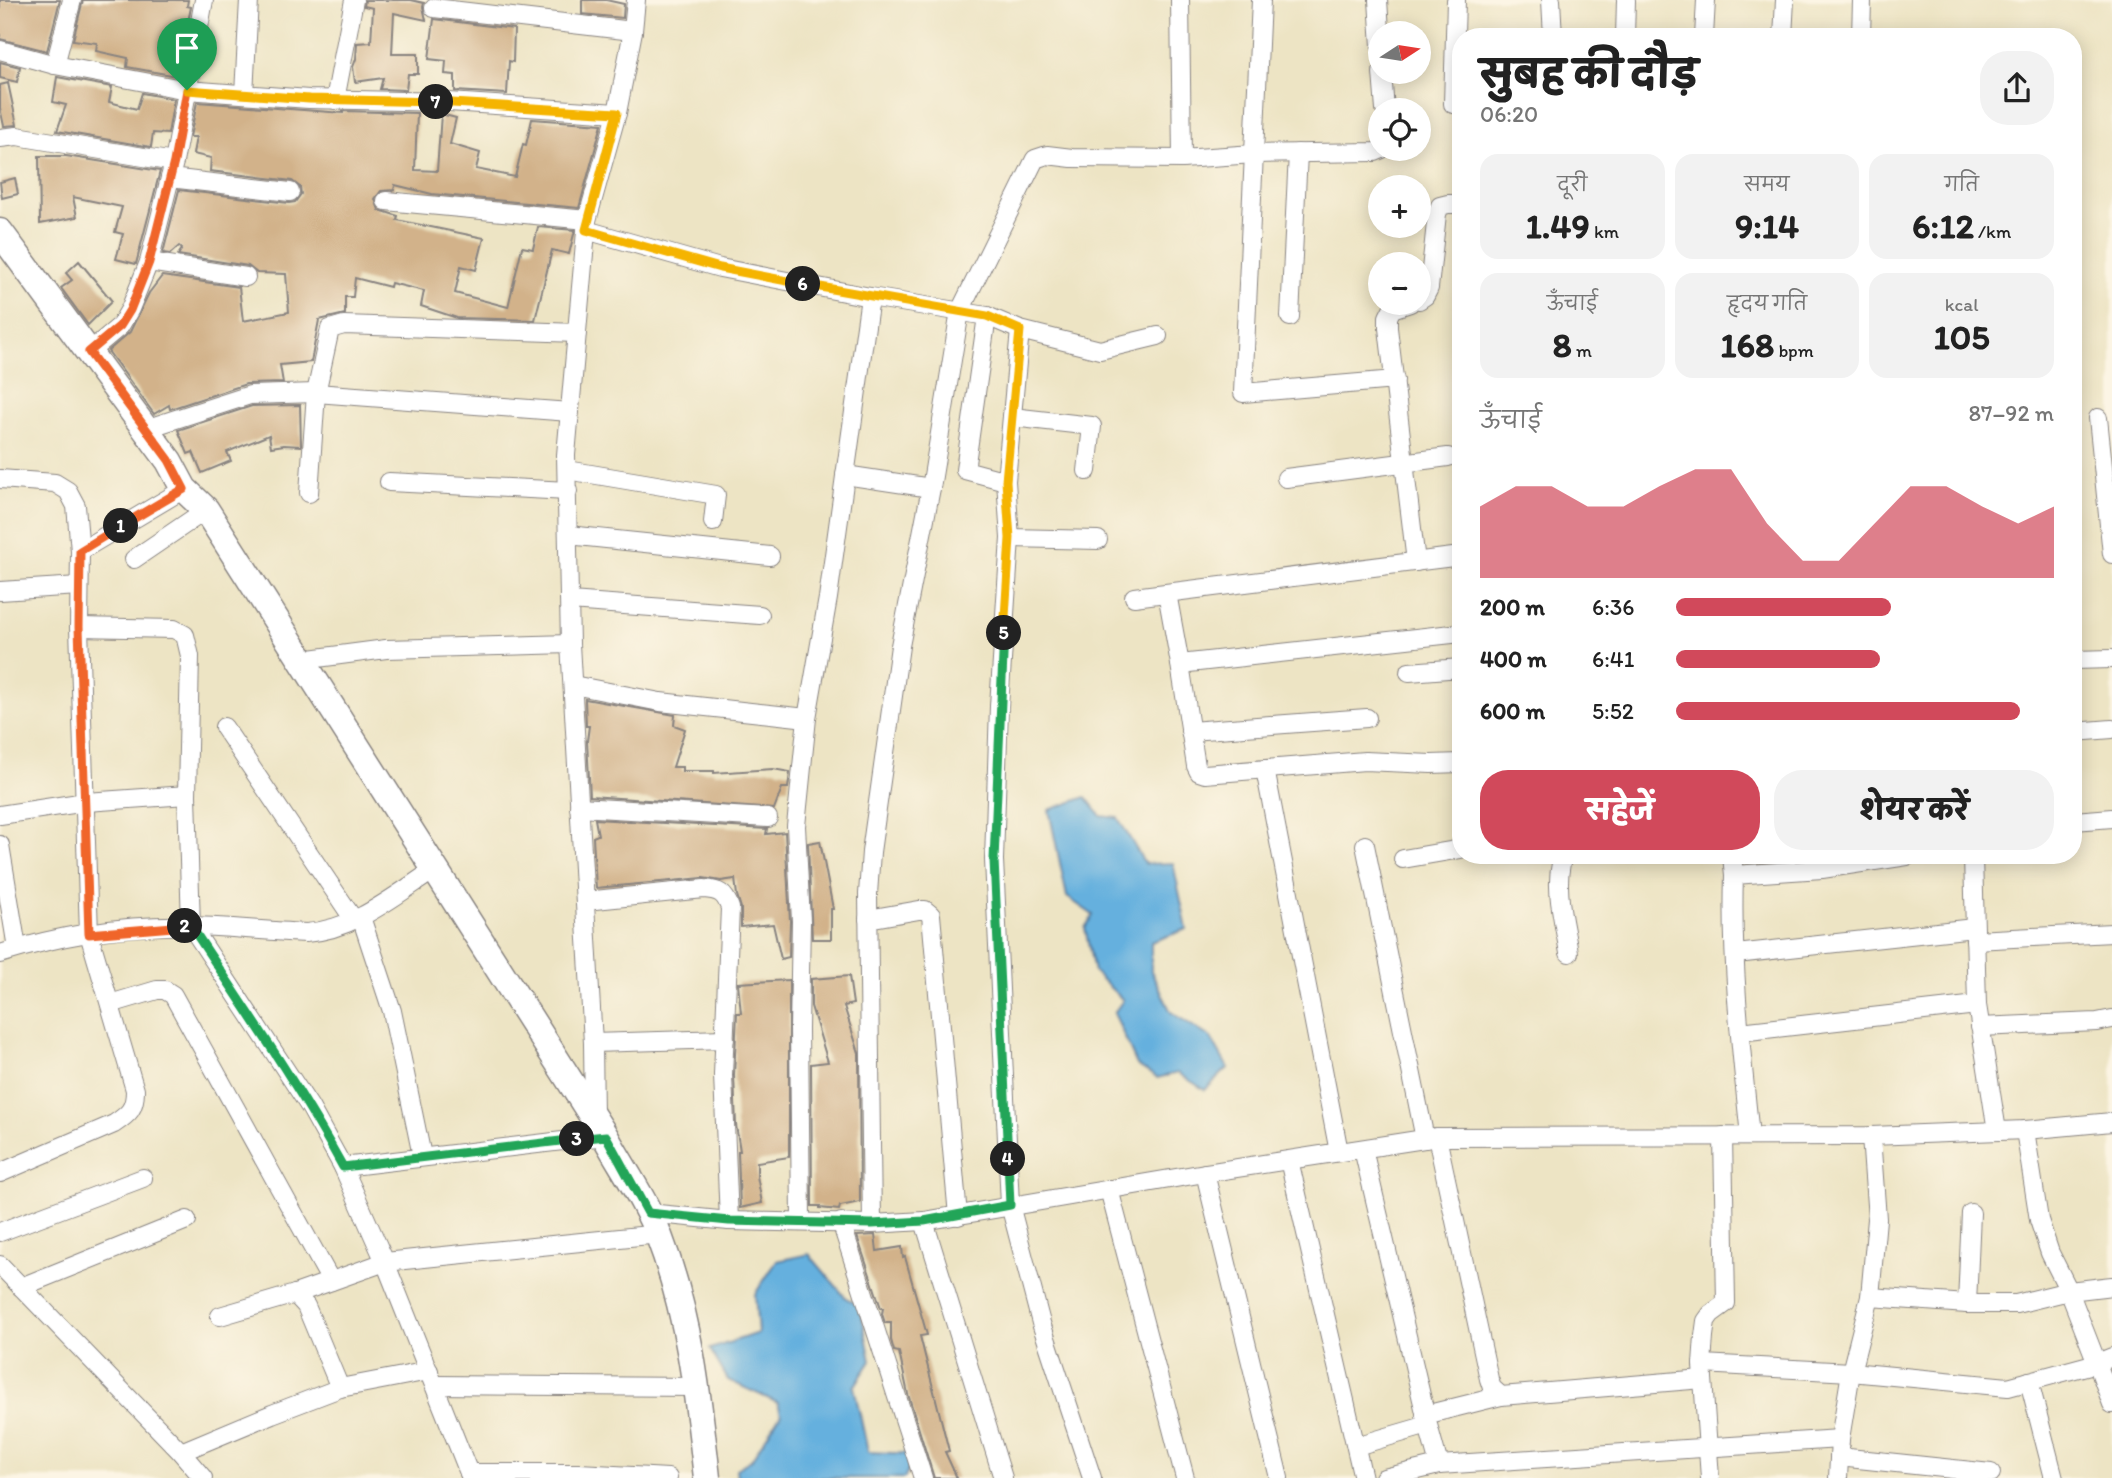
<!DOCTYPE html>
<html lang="hi">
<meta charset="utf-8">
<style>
:root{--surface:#fff;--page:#f2f2f2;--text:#222;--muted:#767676;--accent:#d1495b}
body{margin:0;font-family:Itim,"Playpen Sans Deva",sans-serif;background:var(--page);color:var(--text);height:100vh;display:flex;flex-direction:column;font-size:26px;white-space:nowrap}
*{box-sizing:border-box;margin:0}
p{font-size:23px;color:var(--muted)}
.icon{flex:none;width:38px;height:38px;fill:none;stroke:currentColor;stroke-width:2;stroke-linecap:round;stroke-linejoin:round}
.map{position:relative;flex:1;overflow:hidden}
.sheet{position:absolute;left:1452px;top:28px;width:630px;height:836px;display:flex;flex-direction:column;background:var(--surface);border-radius:28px;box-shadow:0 4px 18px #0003}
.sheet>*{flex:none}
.needle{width:46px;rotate:78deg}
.fabs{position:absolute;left:1368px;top:21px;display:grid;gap:14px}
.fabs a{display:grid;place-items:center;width:63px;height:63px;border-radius:50%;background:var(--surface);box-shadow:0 4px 18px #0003;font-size:35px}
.pin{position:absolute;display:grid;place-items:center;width:60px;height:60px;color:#fff;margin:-72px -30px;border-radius:50% 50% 50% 0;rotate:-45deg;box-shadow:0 0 7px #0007}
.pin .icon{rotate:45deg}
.km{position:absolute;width:35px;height:35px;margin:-18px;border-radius:50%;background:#222;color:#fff;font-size:19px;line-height:35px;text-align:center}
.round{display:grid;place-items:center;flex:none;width:74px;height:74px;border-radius:28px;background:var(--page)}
.summary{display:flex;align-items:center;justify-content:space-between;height:119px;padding:0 28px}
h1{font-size:38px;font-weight:800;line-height:52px}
.stats{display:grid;grid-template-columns:repeat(3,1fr);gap:10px;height:119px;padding:7px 28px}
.stats div{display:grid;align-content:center;border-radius:18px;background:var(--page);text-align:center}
.stats b{font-size:35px;font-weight:800}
.stats small{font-size:19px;font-weight:400}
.stats p{font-size:19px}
.chart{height:196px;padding:14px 28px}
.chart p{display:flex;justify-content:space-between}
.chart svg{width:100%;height:126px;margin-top:7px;fill:var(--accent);opacity:.7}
.action{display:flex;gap:14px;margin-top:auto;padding:14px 28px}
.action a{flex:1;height:80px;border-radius:28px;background:var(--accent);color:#fff;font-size:28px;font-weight:800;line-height:80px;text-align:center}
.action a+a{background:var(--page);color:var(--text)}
ul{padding:0 28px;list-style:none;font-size:23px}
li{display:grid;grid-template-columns:112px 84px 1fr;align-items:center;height:52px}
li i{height:18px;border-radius:9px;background:var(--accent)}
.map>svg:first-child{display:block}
</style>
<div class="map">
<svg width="2112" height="1478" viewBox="0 0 2112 1478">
<rect width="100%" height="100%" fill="#fcf5e5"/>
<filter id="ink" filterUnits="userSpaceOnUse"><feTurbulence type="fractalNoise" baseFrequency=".0143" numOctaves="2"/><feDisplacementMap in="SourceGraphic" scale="14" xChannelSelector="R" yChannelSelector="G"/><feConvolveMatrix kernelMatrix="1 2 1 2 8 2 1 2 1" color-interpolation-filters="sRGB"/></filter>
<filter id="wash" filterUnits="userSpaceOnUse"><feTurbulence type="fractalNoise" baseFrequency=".00686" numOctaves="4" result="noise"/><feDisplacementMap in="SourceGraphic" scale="28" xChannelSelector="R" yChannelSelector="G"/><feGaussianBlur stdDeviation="1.57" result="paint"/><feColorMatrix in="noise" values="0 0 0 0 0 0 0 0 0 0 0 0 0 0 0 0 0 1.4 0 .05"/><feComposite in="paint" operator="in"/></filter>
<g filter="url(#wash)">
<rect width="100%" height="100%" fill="#ede4c4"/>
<g fill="#65b0de" stroke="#44698c" stroke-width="2">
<path d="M1086,797l15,19 17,2 27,46 28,-1 14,66 -36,13v29l20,41 40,26 17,30 -23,22 -27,-17 -21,5 -20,-13 -23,-52 9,-13 -29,-28 -9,-44 8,-13 -26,-18 -18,-87z"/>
<path d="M809,1254l37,44 14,8 11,55 -17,26 14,65 46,2 -9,24h-168l-1,-9 15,-9 30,-46 -3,-11 -50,-23 -18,-31 48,-16 -3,-39 22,-33z"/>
</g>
<g id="blocks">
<g fill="#d2b28a">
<path d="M0,0h60l-13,51 -47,-12z"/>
<path d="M83,0h105l-1,6 4,1 -14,69 -50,-9 1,-9 -32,-7 1,-8 -24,-3z"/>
<path d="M365,0h46l13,3 -1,4 3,13 -32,-7 -2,41h26v20h-10l-2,16 -26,-1 3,-11 -28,4 -2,-15 3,-8 1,-16 14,-1 2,-34 -9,-2z"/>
<path d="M582,0h24l18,4 -1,14 -41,-4z"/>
<path d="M434,19l80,10 -1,33 -4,-1 -2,33 -52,-3v-16l-10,-1 1,-13 -17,-2z"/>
<path d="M0,62l20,5 -3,15 -17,-4z"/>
<path d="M57,77l55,10 -3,15 28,7 5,-16 32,6 -6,35 -15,-1 -2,14 -94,-16 9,-26 -13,-3z"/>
<path d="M8,83l9,42 -13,1 -4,-18v-23z"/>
<path d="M197,102l146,11v-2l74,2 -2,57 22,1 4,-57 15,4 -6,26 30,9 -4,16 39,8 8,-33 3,1 6,-26 70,5 -23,84 -147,-14 -37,-9 -1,5 -13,1 -6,8 4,11 19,6 -1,4 87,18 -8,32 -15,-4 -6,27 53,14 14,-60 11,2 5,-22 37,3 -6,24 -17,-4 -17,70 -78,-2 -36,-12 3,-15 -33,-8 -1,4 -35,-9 -2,19h-8v17l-26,6 -8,42 -31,3 3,18 -37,1 -76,25 -1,-4 -15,9 -46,-63 22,-19 19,-39 13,-17 77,11 4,34 46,-9 -3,-38 -29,-1 -9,-7 -70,-11 4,-6 -3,-3 -9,8 -7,-1 16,-63 110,13 6,-1 6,-8 -1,-7 -8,-6 -82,-10 1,-13 -18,-4 3,-17h-6z"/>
<path d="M39,156h27l94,15 -24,93 -20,-5 7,-25 -8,-2 7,-25 -49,-10 4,20 -37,7z"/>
<path d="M15,178l3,16 -16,4 -2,-16z"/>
<path d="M79,261l33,40 -24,24 -27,-37 11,-8 -6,-7z"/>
<path d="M300,405l1,41 -17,-1 -13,2 -2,-12 -42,17 4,9 -29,12 -9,-21 -5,2 -10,-24 74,-24z"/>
<path d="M585,699l90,16 -1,10 11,4 -12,38h9v4h32v2l59,-4 17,3 -2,16h-6l-8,21 -184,-13 -3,-55 2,-15h-3z"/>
<path d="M595,819l172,10 -1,5 19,-2 5,89 -1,36 -8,2 -8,-35 -32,3v-19l-4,-13 -2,-16 -14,2 -18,-3 -107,10 -3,-51 5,-2z"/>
<path d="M820,841l13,68h-2v30h-19l-4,-96z"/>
<path d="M849,976l4,28 -9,2 15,47 1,149 -20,4 -1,4 -19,-2v-2h-8l-1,-142 17,-2 -17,-56v-27z"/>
<path d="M789,980v177l-32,5v14l5,27 -22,5 -2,-57h2l-4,-26 -2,-50 3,-62h4l-3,-30z"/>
<path d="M875,1235l2,16 25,-4 1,11 2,-1 22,78 -7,1 29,115 -4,1 12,26h-23l-26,-84 -9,-42 -5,-1 -3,-11v-17h-6l-3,-9 1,-6h-2l-24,-72z"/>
</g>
</g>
</g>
<g filter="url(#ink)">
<use href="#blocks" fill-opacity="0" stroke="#888380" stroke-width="2"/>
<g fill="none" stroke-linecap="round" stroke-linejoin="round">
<defs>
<g id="street">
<path d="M1180,0l2,159"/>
<path d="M1261,0l-18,393 152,-13"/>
<path d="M1378,0l3,46"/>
<path d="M1551,0l2,37"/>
<path d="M434,8l199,23"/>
<path d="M1625,37l1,-37"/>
<path d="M1704,37l2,-37"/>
<path d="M1783,37l2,-37"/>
<path d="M1861,37l1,-37"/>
<path d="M0,50l55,15 132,25 122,9 140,3 168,11"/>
<path d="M55,65l17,-65"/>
<path d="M1382,72l3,38"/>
<path d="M244,94l5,-94"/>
<path d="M335,100l19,-100"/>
<path d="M1453,104l3,-104"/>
<path d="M0,138l17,-2 157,26"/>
<path d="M170,178l120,14"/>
<path d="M386,201l201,19"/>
<path d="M586,230l134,38 150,29 117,19 33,14 80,20 58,-14"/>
<path d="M149,262l97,15"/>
<path d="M1419,300l6,-4 4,-8 8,-74 3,-8 8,-2h13"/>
<path d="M1410,303l-18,6 -4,8v11l28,234"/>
<path d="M987,316l-22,154 41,11"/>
<path d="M1290,317l8,-164"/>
<path d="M1020,330l-14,151 4,57 -11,168 -5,154 16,345 31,118 51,155"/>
<path d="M89,352l31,-26 10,-17 19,-47 25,-100 30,-162"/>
<path d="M1012,417l80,9 -5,45"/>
<path d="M2098,418l14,136"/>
<path d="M145,429l105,-34 66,-2 254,19"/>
<path d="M567,470l149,25 -3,27"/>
<path d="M845,475l86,13"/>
<path d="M1286,478l162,-21"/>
<path d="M0,479l55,4 13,8 8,15 4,45 -1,76 10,307 46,156c0,19 -6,24 -21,34l-114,49"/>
<path d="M389,482l179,9"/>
<path d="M309,493l7,-100 14,-64 14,-4 233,8"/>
<path d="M568,535l202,21"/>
<path d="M1010,538l88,2"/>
<path d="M80,551l104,-62"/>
<path d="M134,559l72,-49"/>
<path d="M0,591l79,-5"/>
<path d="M1167,593l13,71"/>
<path d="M1134,597l327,-41"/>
<path d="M570,601l190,14"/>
<path d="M79,627l95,2 11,6 5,21 -3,139 4,131 119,181 33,60 42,95 86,216"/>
<path d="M1461,633l-281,31 16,102 3,6 6,2 160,-13 66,3 30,-1"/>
<path d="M302,660l84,-11 184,-5"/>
<path d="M2074,660l38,-1"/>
<path d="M1409,672l52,-4"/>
<path d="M573,685l87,17 147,16"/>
<path d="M224,727l130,193"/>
<path d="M1190,731l177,-13"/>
<path d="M2074,732l38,-3"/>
<path d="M1265,769l74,383"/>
<path d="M579,807l189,11"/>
<path d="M0,815l86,-13 101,-7"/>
<path d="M2074,821l38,-3"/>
<path d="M0,845l17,103"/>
<path d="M1365,845l60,294"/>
<path d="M1563,856c-10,31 1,66 6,97"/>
<path d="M1732,856l2,19"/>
<path d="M1973,856l4,149 20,126"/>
<path d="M1403,859l58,-10"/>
<path d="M585,901l119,-12c15,1 21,4 26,19l-7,167 6,146"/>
<path d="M361,917l31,94 30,145"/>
<path d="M868,919l51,-9h6l6,5 27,301"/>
<path d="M1975,940l137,-7"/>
<path d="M0,954c61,-19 128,-30 192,-28 38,1 76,5 114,7 48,-3 88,-37 128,-63"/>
<path d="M1736,954l238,-26"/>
<path d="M110,1004l47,-14h8l8,5 158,286"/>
<path d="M1980,1027l117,-5 15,-3"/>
<path d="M1740,1032l237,-27"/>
<path d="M593,1043l132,-4"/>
<path d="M594,1116l-1,-73 -23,-399 -4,-189 21,-235 30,-107 16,-82 3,-31"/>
<path d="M1750,1136c-9,-86 -19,-174 -16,-261l88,-6 85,-13"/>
<path d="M1437,1137l52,242 3,9 9,8 202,-17"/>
<path d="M1363,1149l65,276 11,40 401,-26"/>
<path d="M1289,1160l74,318"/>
<path d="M343,1167l262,-31"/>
<path d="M1205,1173l74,305"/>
<path d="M1109,1189l76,289"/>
<path d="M648,1213l81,8 143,3 52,-3 281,-48 232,-36 434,-1 154,-6 87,-8"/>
<path d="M801,1221l-2,-192 2,-108 -5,-95 11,-108 21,-120 42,-301"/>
<path d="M924,1221l79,257"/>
<path d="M841,1222l82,256"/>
<path d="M872,1224l-4,-330 3,-42 29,-206 31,-158 29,-177 75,-152 12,-4 25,3 110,1 72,-5 121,-2 7,-3"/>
<path d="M0,1232l143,-54"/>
<path d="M0,1265l179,185 24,28"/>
<path d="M2112,1286l-43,5 28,72 15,-6"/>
<path d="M21,1287l166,-67"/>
<path d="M295,1294l11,12 34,82"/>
<path d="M1870,1297l97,7h49l53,-13 -19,-38 -11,-33 -14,-90"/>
<path d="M1967,1304l4,-91"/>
<path d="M220,1316l75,-22 90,-32 274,-28"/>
<path d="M1702,1364l149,8 157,15 89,-24 15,41"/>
<path d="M2029,1381l25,97"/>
<path d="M435,1385l263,2"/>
<path d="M1425,1415l76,-19"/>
<path d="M1356,1446l72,-21"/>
<path d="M181,1452l91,-38 68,-26 89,-17"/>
<path d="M1839,1457l152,16"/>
<path d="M469,1473h110l89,5"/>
<path d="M1384,1478l55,-13"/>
<path d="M1710,1478l-8,-114 2,-28 2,-15 5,-7 15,-11 -3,-167"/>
<path d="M1838,1478l2,-39 11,-67 19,-75 7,-78 -6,-83"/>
</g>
<path id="secondary" d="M0,232l169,229 15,28 22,21 399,626c18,33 41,65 54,100 30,78 39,159 48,242"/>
</defs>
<use href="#street" stroke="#888380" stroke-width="20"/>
<use href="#secondary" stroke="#888380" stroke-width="29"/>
<use href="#street" stroke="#fff" stroke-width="18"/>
<use href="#secondary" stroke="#fff" stroke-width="26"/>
</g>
</g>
<g fill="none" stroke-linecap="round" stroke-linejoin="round" filter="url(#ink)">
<defs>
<path id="split-1" d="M121,526l63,-37 -15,-29 -80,-108 31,-26 10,-16 19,-48 25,-100 13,-72"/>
<path id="split-2" d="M121,526l-41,25 -1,76 10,307 96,-8"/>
<path id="split-3" d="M185,926h6c52,79 106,157 152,241l234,-28"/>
<path id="split-4" d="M577,1139l29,-3 42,77 81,8 143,3 52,-3 86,-16 -2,-46"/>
<path id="split-5" d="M1004,633l-10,227 14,299"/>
<path id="split-6" d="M803,284l184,32 33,14 -14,151 4,57 -6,95"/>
<path id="split-7" d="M436,102l181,11 -31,117 134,38 83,16"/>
<path id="split-8" d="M187,90l122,9 127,3"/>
</defs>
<use href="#split-1" stroke="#fff" stroke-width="14"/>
<use href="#split-2" stroke="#fff" stroke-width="14"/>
<use href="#split-3" stroke="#fff" stroke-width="14"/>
<use href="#split-4" stroke="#fff" stroke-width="14"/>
<use href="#split-5" stroke="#fff" stroke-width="14"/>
<use href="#split-6" stroke="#fff" stroke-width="14"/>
<use href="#split-7" stroke="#fff" stroke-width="14"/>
<use href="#split-8" stroke="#fff" stroke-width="14"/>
<use href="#split-1" stroke="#f0652b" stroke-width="9"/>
<use href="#split-2" stroke="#f0652b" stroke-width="9"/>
<use href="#split-3" stroke="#22a559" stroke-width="9"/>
<use href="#split-4" stroke="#22a559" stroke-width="9"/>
<use href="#split-5" stroke="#22a559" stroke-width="9"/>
<use href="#split-6" stroke="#f5b400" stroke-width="9"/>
<use href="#split-7" stroke="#f5b400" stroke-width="9"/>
<use href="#split-8" stroke="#f5b400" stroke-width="9"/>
</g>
</svg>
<div class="fabs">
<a><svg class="needle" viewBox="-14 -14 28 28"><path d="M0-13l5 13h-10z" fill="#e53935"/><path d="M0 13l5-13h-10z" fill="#767676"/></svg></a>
<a><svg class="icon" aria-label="locate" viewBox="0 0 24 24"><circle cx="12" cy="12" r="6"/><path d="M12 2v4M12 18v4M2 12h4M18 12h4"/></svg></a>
<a>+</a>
<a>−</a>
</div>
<div class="pin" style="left:187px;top:90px;background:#1e9e55"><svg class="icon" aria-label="arrive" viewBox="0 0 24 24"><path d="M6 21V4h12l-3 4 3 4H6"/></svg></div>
<b class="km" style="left:121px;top:526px">1</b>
<b class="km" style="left:185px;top:926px">2</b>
<b class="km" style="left:577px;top:1139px">3</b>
<b class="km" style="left:1008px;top:1159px">4</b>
<b class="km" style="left:1004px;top:633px">5</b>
<b class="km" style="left:803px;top:284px">6</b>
<b class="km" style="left:436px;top:102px">7</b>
<section class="sheet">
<div class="summary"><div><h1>सुबह की दौड़</h1><p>06:20</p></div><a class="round"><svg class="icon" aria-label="share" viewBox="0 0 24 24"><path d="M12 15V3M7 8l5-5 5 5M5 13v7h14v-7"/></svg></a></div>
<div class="stats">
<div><p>दूरी</p><b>1.49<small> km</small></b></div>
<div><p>समय</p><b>9:14</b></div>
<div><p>गति</p><b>6:12<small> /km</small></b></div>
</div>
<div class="stats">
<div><p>ऊँचाई</p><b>8<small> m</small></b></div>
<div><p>हृदय गति</p><b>168<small> bpm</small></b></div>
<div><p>kcal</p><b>105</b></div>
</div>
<div class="chart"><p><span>ऊँचाई</span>87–92 m</p>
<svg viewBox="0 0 160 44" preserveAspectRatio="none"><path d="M0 44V19L10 12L20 12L30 19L40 19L50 12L60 6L70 6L80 25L90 38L100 38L110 25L120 12L130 12L140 19L150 25L160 19V44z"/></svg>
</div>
<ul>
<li><b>200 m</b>6:36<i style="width:57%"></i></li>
<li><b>400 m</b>6:41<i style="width:54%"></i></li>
<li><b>600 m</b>5:52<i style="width:91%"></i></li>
</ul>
<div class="action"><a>सहेजें</a><a>शेयर करें</a></div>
</section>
</div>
